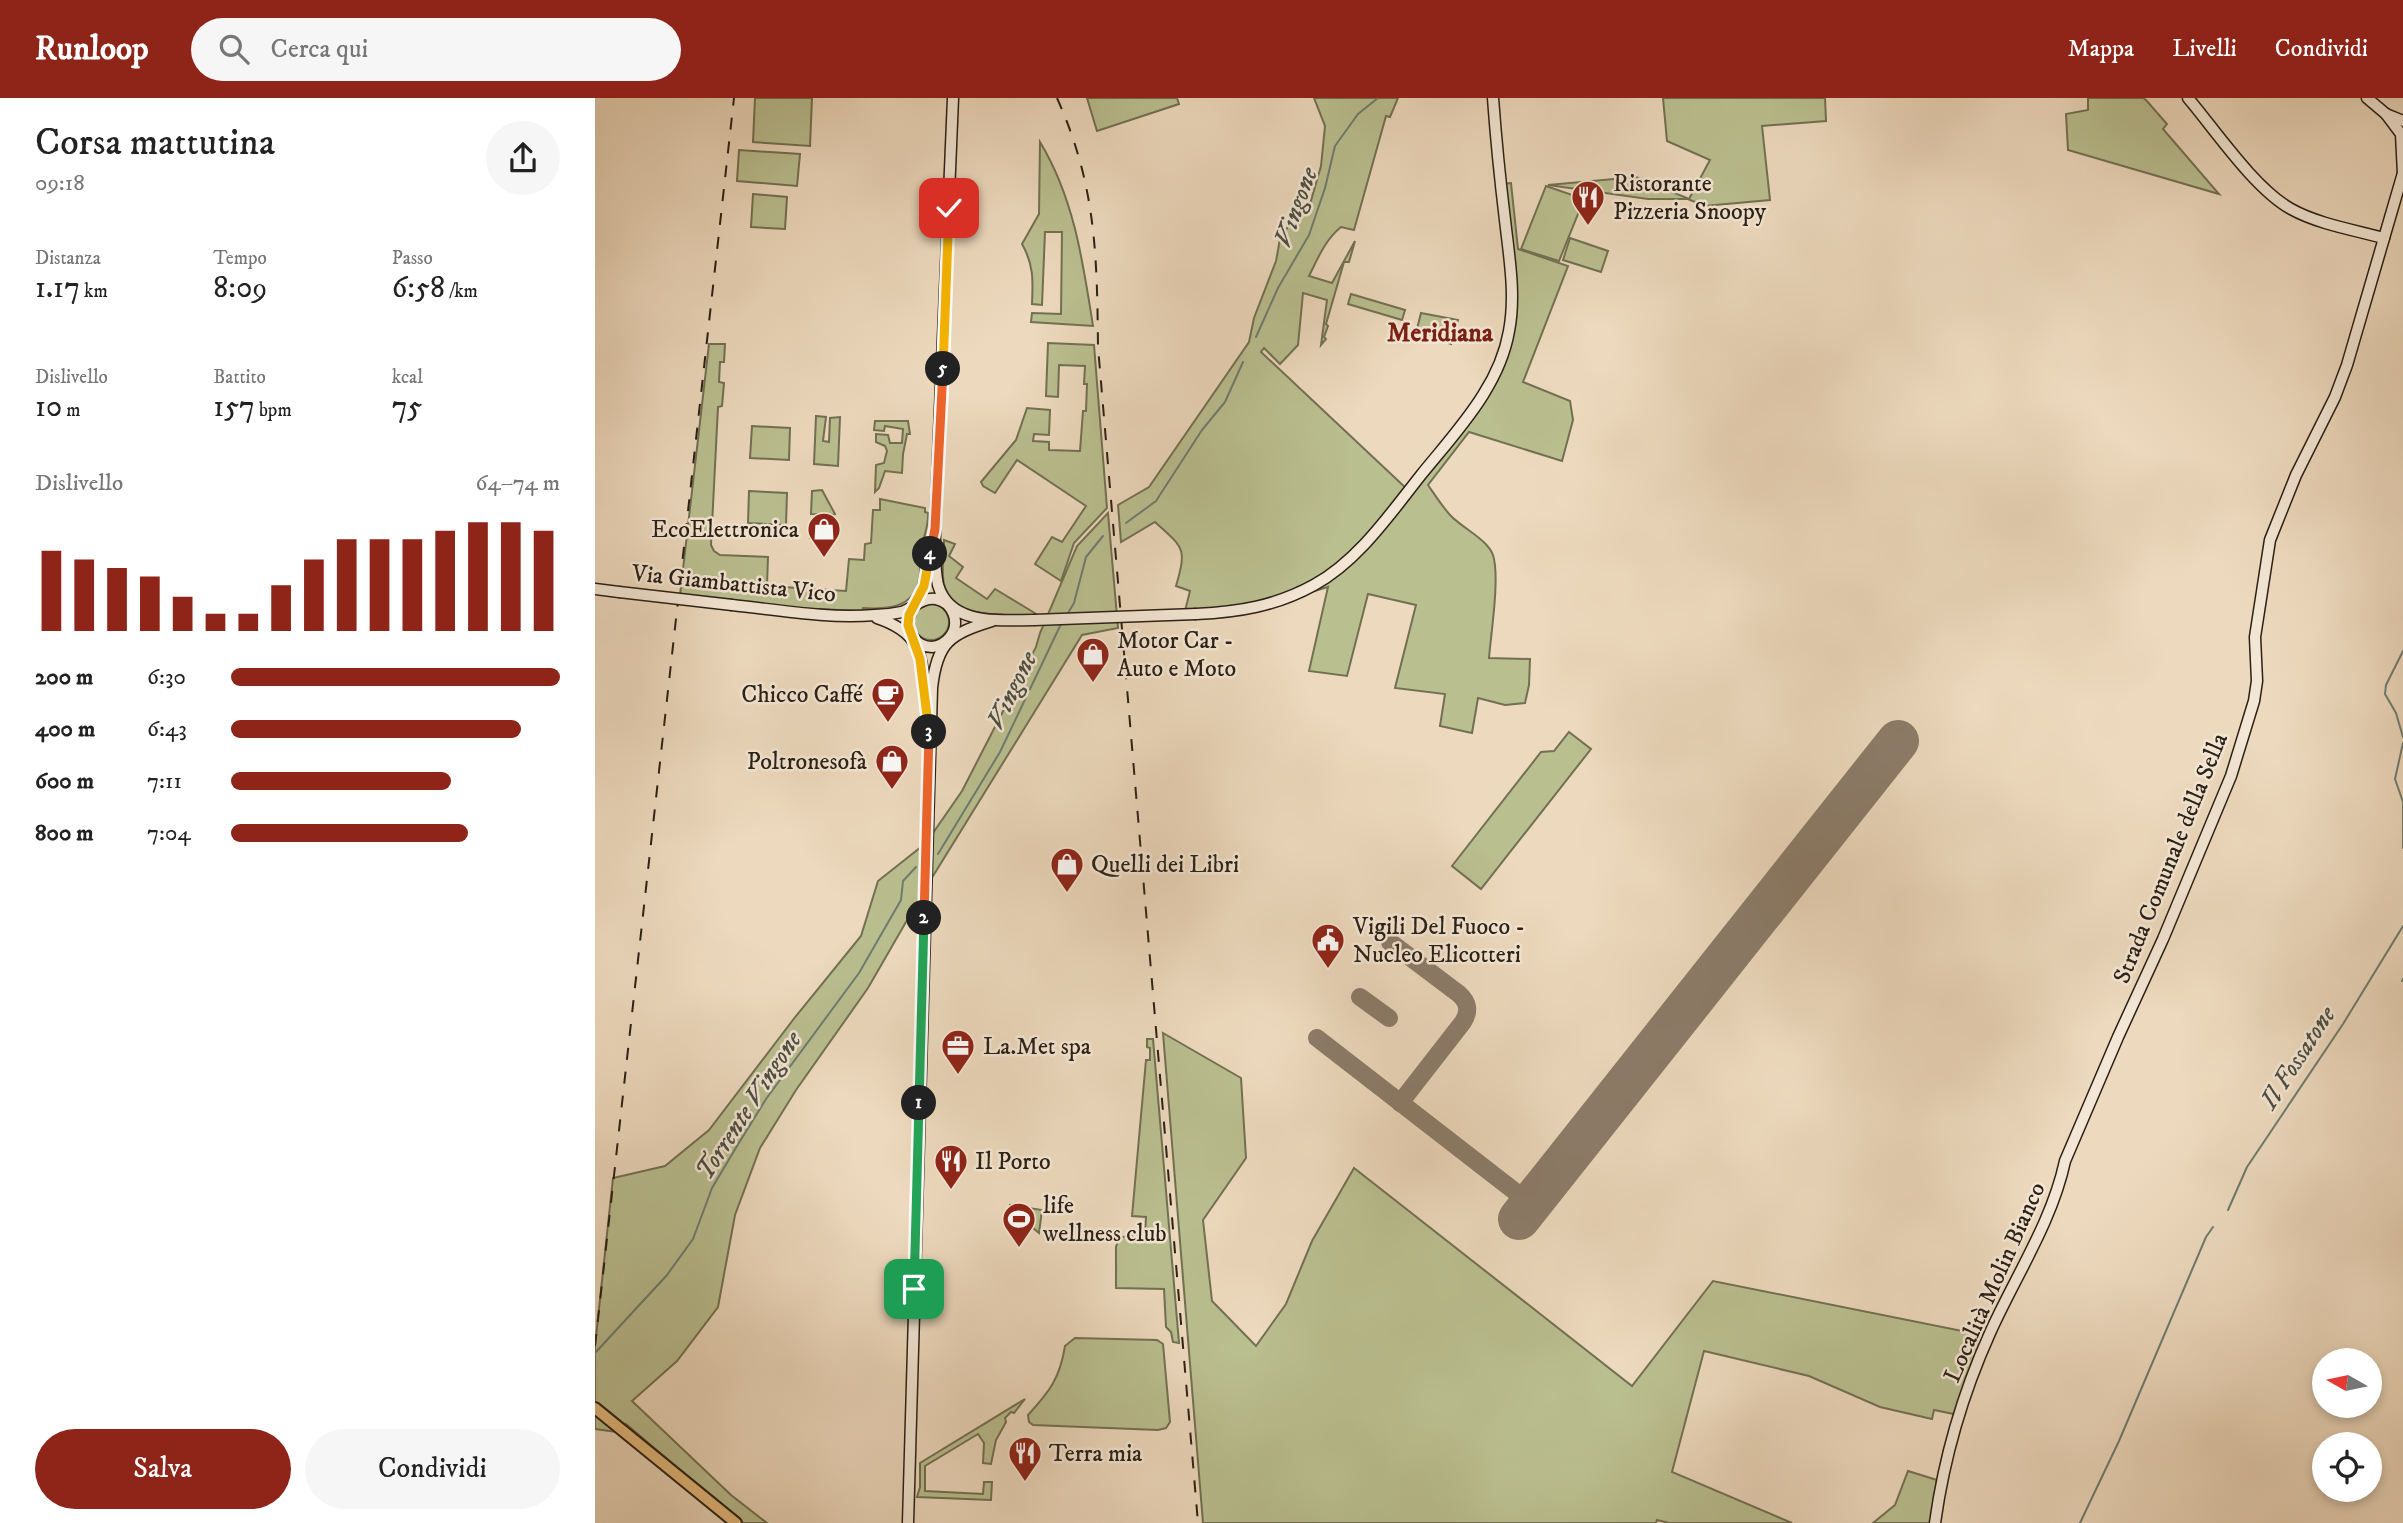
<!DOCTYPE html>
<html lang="it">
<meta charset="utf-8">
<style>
:root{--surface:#fff;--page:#f6f6f6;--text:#222;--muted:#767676;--accent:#8f2418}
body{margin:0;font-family:"IM FELL DW Pica",serif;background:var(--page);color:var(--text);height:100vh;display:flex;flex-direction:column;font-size:26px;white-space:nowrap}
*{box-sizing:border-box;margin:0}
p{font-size:23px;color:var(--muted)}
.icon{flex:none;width:38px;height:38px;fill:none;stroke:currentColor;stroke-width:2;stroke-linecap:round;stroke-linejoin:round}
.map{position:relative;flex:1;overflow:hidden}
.details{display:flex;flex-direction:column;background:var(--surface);width:595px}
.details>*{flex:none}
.needle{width:46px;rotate:279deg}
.fabs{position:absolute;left:1717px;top:1250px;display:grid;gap:14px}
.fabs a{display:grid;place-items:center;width:70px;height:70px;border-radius:50%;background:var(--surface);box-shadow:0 4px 10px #0003;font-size:35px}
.pin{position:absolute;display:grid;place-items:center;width:60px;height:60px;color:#fff;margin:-30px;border-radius:14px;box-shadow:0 4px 10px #0006}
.km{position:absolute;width:35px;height:35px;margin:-18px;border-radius:50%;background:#222;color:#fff;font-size:19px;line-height:35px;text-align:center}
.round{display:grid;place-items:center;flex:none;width:74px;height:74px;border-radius:37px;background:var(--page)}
.summary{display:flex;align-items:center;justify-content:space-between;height:119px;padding:0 35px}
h1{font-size:38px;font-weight:600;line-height:52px}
.figures{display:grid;grid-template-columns:repeat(3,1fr);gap:10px;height:119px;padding:7px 35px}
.figures div{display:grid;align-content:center}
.figures b{font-size:30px;font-weight:600}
.figures small{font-size:19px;font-weight:400}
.figures p{font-size:19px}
.chart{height:196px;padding:14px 35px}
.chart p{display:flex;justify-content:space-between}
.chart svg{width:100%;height:126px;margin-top:7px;stroke:var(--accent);stroke-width:6}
.action{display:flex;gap:14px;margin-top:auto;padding:14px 35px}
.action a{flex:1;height:80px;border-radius:42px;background:var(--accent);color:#fff;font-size:28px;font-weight:600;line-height:80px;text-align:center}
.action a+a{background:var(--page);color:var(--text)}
ul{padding:0 35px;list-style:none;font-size:23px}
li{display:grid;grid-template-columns:112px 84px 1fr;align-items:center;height:52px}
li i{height:18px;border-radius:9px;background:var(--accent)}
header{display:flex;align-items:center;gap:42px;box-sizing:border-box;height:98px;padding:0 35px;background:var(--accent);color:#fff}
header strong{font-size:33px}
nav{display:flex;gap:38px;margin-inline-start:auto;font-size:24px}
.search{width:490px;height:63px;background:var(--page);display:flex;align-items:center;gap:18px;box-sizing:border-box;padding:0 24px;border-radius:38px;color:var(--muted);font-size:26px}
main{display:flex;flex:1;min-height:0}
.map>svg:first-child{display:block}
</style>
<header>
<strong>Runloop</strong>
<div class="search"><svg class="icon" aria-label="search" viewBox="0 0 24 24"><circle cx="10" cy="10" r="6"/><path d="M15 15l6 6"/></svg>Cerca qui</div>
<nav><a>Mappa</a><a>Livelli</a><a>Condividi</a></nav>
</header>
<main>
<section class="details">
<div class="summary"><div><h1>Corsa mattutina</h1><p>09:18</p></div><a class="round"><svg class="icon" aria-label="share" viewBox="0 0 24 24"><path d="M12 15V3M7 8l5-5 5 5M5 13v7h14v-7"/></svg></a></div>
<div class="figures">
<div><p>Distanza</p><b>1.17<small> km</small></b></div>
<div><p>Tempo</p><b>8:09</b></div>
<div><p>Passo</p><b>6:58<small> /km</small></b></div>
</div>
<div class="figures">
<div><p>Dislivello</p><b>10<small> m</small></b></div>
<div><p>Battito</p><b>157<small> bpm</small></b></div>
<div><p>kcal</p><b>75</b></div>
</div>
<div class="chart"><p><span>Dislivello</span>64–74 m</p>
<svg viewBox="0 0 160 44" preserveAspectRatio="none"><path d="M5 44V16M15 44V19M25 44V22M35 44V25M45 44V32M55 44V38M65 44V38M75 44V28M85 44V19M95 44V12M105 44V12M115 44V12M125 44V9M135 44V6M145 44V6M155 44V9"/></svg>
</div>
<ul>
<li><b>200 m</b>6:30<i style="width:100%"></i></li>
<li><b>400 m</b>6:43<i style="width:88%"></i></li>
<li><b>600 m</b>7:11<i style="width:67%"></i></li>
<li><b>800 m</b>7:04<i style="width:72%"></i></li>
</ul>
<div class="action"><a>Salva</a><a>Condividi</a></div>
</section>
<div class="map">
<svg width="1808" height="1425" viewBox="0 0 1808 1425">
<rect width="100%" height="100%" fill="#edd9bd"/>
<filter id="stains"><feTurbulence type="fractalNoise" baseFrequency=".00286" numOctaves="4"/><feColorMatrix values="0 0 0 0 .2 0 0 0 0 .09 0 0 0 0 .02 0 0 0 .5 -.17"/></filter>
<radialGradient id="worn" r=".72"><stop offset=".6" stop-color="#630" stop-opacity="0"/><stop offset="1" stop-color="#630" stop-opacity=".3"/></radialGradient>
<g fill="#babf90" stroke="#727053" stroke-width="2">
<path d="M160,0h57l-2,48 -57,-4z"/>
<path d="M492,0h90l2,6 -82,27z"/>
<path d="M719,0h84l-8,19 -4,-1 -32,114 -13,-3c-16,13 -23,31 -32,49l23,7 23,-42 -6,21h-5l-18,62 2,2 -4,11 2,2 -5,6 6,-45 -24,-7 -5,52 -18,19 -16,-16 -3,4 147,138 76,-96 26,-65 -9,-145 10,-1 7,66 50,17 -45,116 47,19 3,19 -11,41 -93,-29 -41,53c7,10 14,21 22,30 12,13 37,24 43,40 7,22 -2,78 -4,103l41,1 -1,26 -4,18 -20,2 -27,-7 -6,35 -32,-7 5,-32 -50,-6 21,-83 -48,-11 -21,82 -38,-5 19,-84 -74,22 -70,6 6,-24 -14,-5c11,-38 8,-38 -21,-64l-34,20 -3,-37 31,-18 100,-145 5,-24 22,-57 4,-22 13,-20 15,-8 13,-45 4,-40z"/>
<path d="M1068,0h162l1,23 -64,5 8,74 -66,6 -16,-7h-40l-100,-14 88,-8 53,22 21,-39 -43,-19z"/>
<path d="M1493,0h55l3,2 21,24 -4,5 56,65 -151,-44 -2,-36 22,-4z"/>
<path d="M445,44c34,56 43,120 53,184l-62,-4 1,-9 29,1 1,-82h-17l-3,73 -10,-1c1,-23 2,-39 -10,-60l17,-30z"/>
<path d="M144,52l61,4 -3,32 -60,-5z"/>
<path d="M951,88l38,13 -25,62 -38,-12z"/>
<path d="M158,96l34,3 -2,32 -34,-2z"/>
<path d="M975,140l38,13 -7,21 -38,-12z"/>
<path d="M756,196l54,16 -3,10 -54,-16z"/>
<path d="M826,215l37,7 -7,24 -34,-15z"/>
<path d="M453,245l46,2 13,163 -33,35 -13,38 -26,-17 17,-27 10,5 24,-36 -69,-46 -22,33 -12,-7 -2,-4 35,-42 11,-32 23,2 -1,25 -15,-1 -1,7 16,1v8l31,1 3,-40h3l1,-27h-3l1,-18 -26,-1 -1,32 -12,-1z"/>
<path d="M114,246h16l-1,18h-4l-1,20 5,1 -2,23 -4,1 -7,138 3,6 6,4 48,2 -1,29 79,5 3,-32 15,1 1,-16 6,-1 2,-33h7v-11l45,9v4l3,1c1,13 -5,25 -7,38 -1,7 0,15 -1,22 -3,34 -29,37 -57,35l-1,3 -66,-3 -116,-13z"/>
<path d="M221,318l10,1 -3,24 6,1 1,-24 10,-1 -2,49 -24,-2z"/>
<path d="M280,323h33l2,13h-3l-4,20 -1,19 -17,-2 -6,17 -4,4 1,-27 8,-2 3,-12 -2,-5 -9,-4v-8l12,1 2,8h12l1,-14 -18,-3 -1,5 -10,-1z"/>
<path d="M157,328l38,2 -1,32 -39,-2z"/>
<path d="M227,392l13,24 -2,1 -22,-1 1,-23z"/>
<path d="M154,393l38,2 -1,32 -38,-2z"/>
<path d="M513,415l10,115 -36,7 -157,254 -57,99 -72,102 -36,58 -25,67 -17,92 -41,54 -45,40 99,94 36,28h-25l-116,-99 -3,9 -28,-4v-83l18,-168 52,-12 44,-36 87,-114 65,-80 17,-55 48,-38 36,-52 74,-144 4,-14 37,-87z"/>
<path d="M218,420l20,1 3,2 -2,19 -24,-2z"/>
<path d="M349,442l11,4 -6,12 14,11 -7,11 31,21 8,-10 43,26c-29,-1 -84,7 -94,-31 -3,-14 0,-30 0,-44z"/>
<circle cx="336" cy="524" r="18"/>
<path d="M974,634l22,17 -110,140 -29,-23 89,-114 13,-1z"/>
<path d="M568,935l78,45 5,80 -43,62 9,81 44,45 30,-42 26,-63 42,-73 278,218 81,-105 259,52 13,-1 -31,82 -20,-4 -2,9 -52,-12 -71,-31 -105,-25 -32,121 120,51h-123l-12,-3 -1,3h-453z"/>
<path d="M552,941h6l26,304 -6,-1 -2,-10 -5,-5 -2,-38 -48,-1v-41l3,-9 12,-3 14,1 1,-19 -14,-1 14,-156h4v-12l-3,-1z"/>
<path d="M415,1107l32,5 -3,23 -13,-11 -18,-5z"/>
<path d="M480,1240l82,2 6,4 7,78 -4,6 -8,2 -125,-5 -4,-3 -1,-7c22,-24 32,-37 37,-69z"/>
<path d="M430,1301l-11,14 -3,-1 -6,6 1,4 -10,18 -5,24 -8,-1 1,-20 -6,-9 -53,32v25l58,3 1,-12h8l-1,18 -74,-3 3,-10v-24z"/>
<path d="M1313,1373l29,9 -7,43h-57l22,-18z"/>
</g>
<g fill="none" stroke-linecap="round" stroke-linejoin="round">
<g stroke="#6d7c71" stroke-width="2">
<path d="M661,239l22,-49 31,-53 16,-47 10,-42 23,-32 20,-16"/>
<path d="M531,425l30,-22 46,-71 23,-28 18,-40"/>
<path d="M473,515l6,-10 12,-46 17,-21"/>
<path d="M1808,553l-17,34 -1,9 11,19 7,24"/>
<path d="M1808,645l-8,36 8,23v46"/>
<path d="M343,756l62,-102 61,-128"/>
<path d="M1807,883l1,-2"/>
<path d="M1633,1112l19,-43 96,-143 60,-98"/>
<path d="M0,1255l72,-78 26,-36 19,-51 25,-42 29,-47 93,-126 42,-73 2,-19 13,-14"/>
<path d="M1485,1425l39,-82 87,-204 7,-10"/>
</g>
<g stroke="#8c7c6a" stroke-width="18">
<path d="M795,844l69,52c9,8 11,17 4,28l-63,81"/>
<path d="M765,899l29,21"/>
<path d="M722,940l214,166"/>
</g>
<path stroke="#8c7c6a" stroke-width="42" d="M924,1121l379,-478"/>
<defs>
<g id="secondary">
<path d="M358,0l-18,431c0,18 -1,38 3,56 12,41 61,35 96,35"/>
<path d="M1593,0c28,33 66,90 103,111 27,15 63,21 93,29"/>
<path d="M1772,0l19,16 17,7"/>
<path d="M1791,16l15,20 2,40"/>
<path d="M0,491l24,3"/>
<path d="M137,507c47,5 96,14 143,10 9,0 18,-1 27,-3 12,-4 20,-15 34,-13 17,3 25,24 14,38 -4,5 -10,9 -18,10 -7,0 -14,-3 -18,-9 -16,-17 5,-36 10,-53 4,-12 5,-25 7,-37"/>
<path d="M601,516c43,-2 80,-8 118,-29 44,-24 76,-71 107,-110 21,-26 44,-51 62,-80 12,-19 22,-41 26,-64 7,-36 0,-75 -4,-111 -5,-41 -9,-81 -12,-122"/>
<path d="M282,520c48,16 44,40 49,84"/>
<path d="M313,1425l24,-835c5,-46 18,-54 60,-67"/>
<path d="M1340,1425c9,-65 28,-130 55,-190 25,-56 62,-111 75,-172l53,-124 45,-98 68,-163 23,-75 3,-20 -2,-44 15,-97 26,-65 39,-78 12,-32 56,-192"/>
</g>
<path id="primary" d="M0,1310l141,115"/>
</defs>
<use href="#secondary" stroke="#2a2016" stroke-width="13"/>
<use href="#primary" stroke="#2a2016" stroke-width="14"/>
<use href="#secondary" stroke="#f3e6d4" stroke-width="10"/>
<use href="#primary" stroke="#e6bc7e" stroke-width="10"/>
<g stroke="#2a2016" stroke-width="2" stroke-dasharray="12 12" stroke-linecap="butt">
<path d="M462,0c39,87 40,156 41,249l100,1176"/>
<path d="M0,1248l139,-1248"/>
</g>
<defs>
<g id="secondary-bridge">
<path d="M24,494l113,13"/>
<path d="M439,522l162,-6"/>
</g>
</defs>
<use href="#secondary-bridge" stroke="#2a2016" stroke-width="13" stroke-linecap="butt"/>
<use href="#secondary-bridge" stroke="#f3e6d4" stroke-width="10"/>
</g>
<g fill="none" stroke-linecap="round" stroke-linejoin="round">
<defs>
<path id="split-1" d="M319,1191l5,-186"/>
<path id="split-2" d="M324,1005l5,-185"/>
<path id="split-3" d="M329,820l5,-186"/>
<path id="split-4" d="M334,634l-9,-73 -12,-34 1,-10 15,-29 6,-32"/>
<path id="split-5" d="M335,456l5,-25 8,-160"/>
<path id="split-6" d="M348,271l6,-161"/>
</defs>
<use href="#split-1" stroke="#fff" stroke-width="14"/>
<use href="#split-2" stroke="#fff" stroke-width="14"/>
<use href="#split-3" stroke="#fff" stroke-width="14"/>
<use href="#split-4" stroke="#fff" stroke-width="14"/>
<use href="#split-5" stroke="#fff" stroke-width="14"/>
<use href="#split-6" stroke="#fff" stroke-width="14"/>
<use href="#split-1" stroke="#22a559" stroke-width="9"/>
<use href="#split-2" stroke="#22a559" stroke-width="9"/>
<use href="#split-3" stroke="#f0652b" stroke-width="9"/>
<use href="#split-4" stroke="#f5b400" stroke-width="9"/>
<use href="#split-5" stroke="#f0652b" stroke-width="9"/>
<use href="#split-6" stroke="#f5b400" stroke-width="9"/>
</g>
<defs>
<symbol id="restaurant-pin" viewBox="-11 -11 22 30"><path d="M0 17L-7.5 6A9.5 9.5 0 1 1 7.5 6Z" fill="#8f2418" stroke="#f3e6d4"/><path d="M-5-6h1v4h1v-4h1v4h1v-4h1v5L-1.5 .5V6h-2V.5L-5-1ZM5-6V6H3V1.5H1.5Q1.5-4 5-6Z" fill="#fff"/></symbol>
<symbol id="shop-pin" viewBox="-11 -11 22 30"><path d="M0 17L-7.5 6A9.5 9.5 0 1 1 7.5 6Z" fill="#8f2418" stroke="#f3e6d4"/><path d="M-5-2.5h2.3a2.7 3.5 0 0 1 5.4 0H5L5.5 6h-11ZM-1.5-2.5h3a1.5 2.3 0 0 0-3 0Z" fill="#fff"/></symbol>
<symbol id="cafe-pin" viewBox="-11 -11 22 30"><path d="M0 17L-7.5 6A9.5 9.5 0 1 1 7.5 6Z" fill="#8f2418" stroke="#f3e6d4"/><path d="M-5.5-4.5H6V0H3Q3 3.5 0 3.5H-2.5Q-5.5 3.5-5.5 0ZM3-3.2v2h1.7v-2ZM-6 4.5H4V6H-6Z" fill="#fff"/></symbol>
<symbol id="civic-pin" viewBox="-11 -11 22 30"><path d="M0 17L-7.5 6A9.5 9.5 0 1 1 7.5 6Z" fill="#8f2418" stroke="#f3e6d4"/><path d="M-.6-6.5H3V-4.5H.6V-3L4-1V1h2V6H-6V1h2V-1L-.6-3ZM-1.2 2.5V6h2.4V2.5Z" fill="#fff"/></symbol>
<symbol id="office-pin" viewBox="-11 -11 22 30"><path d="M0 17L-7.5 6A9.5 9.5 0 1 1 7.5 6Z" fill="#8f2418" stroke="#f3e6d4"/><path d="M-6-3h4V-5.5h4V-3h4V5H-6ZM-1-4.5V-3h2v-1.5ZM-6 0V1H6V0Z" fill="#fff"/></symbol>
<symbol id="stadium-pin" viewBox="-11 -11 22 30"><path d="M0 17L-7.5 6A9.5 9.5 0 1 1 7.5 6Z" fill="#8f2418" stroke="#f3e6d4"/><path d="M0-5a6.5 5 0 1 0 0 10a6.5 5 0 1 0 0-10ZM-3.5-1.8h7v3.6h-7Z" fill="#fff"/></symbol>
</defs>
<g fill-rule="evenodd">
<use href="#restaurant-pin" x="974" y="80" width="38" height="52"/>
<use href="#shop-pin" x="210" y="412" width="38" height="52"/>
<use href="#shop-pin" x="479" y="537" width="38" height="52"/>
<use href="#cafe-pin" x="274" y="577" width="38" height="52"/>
<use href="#shop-pin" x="278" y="644" width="38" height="52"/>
<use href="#shop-pin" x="453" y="747" width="38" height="52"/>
<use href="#civic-pin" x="714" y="823" width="38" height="52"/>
<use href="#office-pin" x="344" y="929" width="38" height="52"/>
<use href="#restaurant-pin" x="337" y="1044" width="38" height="52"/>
<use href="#stadium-pin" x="405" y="1102" width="38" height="52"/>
<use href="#restaurant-pin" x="411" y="1336" width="38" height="52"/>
</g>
<g text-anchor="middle" stroke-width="5" stroke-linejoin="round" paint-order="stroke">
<g font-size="24" fill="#2a2016" stroke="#f3e6d4" text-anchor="start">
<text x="1018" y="93">Ristorante<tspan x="1018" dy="28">Pizzeria Snoopy</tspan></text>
<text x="204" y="439" text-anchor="end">EcoElettronica</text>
<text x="522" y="550">Motor Car -<tspan x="522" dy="28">Auto e Moto</tspan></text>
<text x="268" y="604" text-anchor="end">Chicco Caffé</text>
<text x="272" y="671" text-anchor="end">Poltronesofà</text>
<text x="496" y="774">Quelli dei Libri</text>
<text x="758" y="836">Vigili Del Fuoco -<tspan x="758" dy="28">Nucleo Elicotteri</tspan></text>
<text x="388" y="956">La.Met spa</text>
<text x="380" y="1071">Il Porto</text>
<text x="448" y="1115">life<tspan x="448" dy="28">wellness club</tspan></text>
<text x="454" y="1363">Terra mia</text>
</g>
<g font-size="24" fill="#2a2016" stroke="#f3e6d4">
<text transform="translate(139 485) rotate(6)" y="8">Via Giambattista Vico</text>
<text transform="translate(1575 760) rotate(-68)" y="8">Strada Comunale della Sella</text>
<text transform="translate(1399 1184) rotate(-66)" y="8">Località Molin Bianco</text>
</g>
<g font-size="26" font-style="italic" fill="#4c4e43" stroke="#f3e6d4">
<text transform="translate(700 109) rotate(-70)" y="9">Vingone</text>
<text transform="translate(416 592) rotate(-64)" y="9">Vingone</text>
<text transform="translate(1702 959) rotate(-57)" y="9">Il Fossatone</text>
<text transform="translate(153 1007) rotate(-57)" y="9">Torrente Vingone</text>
</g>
<g font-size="26" font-weight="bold" fill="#7a1f14" stroke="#f3e6d4">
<text x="845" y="243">Meridiana</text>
</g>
</g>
<rect width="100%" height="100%" filter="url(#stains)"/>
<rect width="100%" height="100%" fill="url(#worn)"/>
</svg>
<div class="fabs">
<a><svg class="needle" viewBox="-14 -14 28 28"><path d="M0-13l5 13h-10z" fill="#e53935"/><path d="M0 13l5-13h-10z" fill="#767676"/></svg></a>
<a><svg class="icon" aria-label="locate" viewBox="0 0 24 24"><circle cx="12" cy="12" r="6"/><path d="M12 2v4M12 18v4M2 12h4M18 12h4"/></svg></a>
</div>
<div class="pin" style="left:319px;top:1191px;background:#1e9e55"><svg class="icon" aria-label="arrive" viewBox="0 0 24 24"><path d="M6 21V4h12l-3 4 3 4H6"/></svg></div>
<div class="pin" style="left:354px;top:110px;background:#d93025"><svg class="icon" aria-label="check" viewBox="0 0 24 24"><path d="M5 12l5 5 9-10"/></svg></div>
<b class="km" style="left:324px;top:1005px">1</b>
<b class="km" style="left:329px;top:820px">2</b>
<b class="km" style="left:334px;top:634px">3</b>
<b class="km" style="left:335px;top:456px">4</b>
<b class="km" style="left:348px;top:271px">5</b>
</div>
</main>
